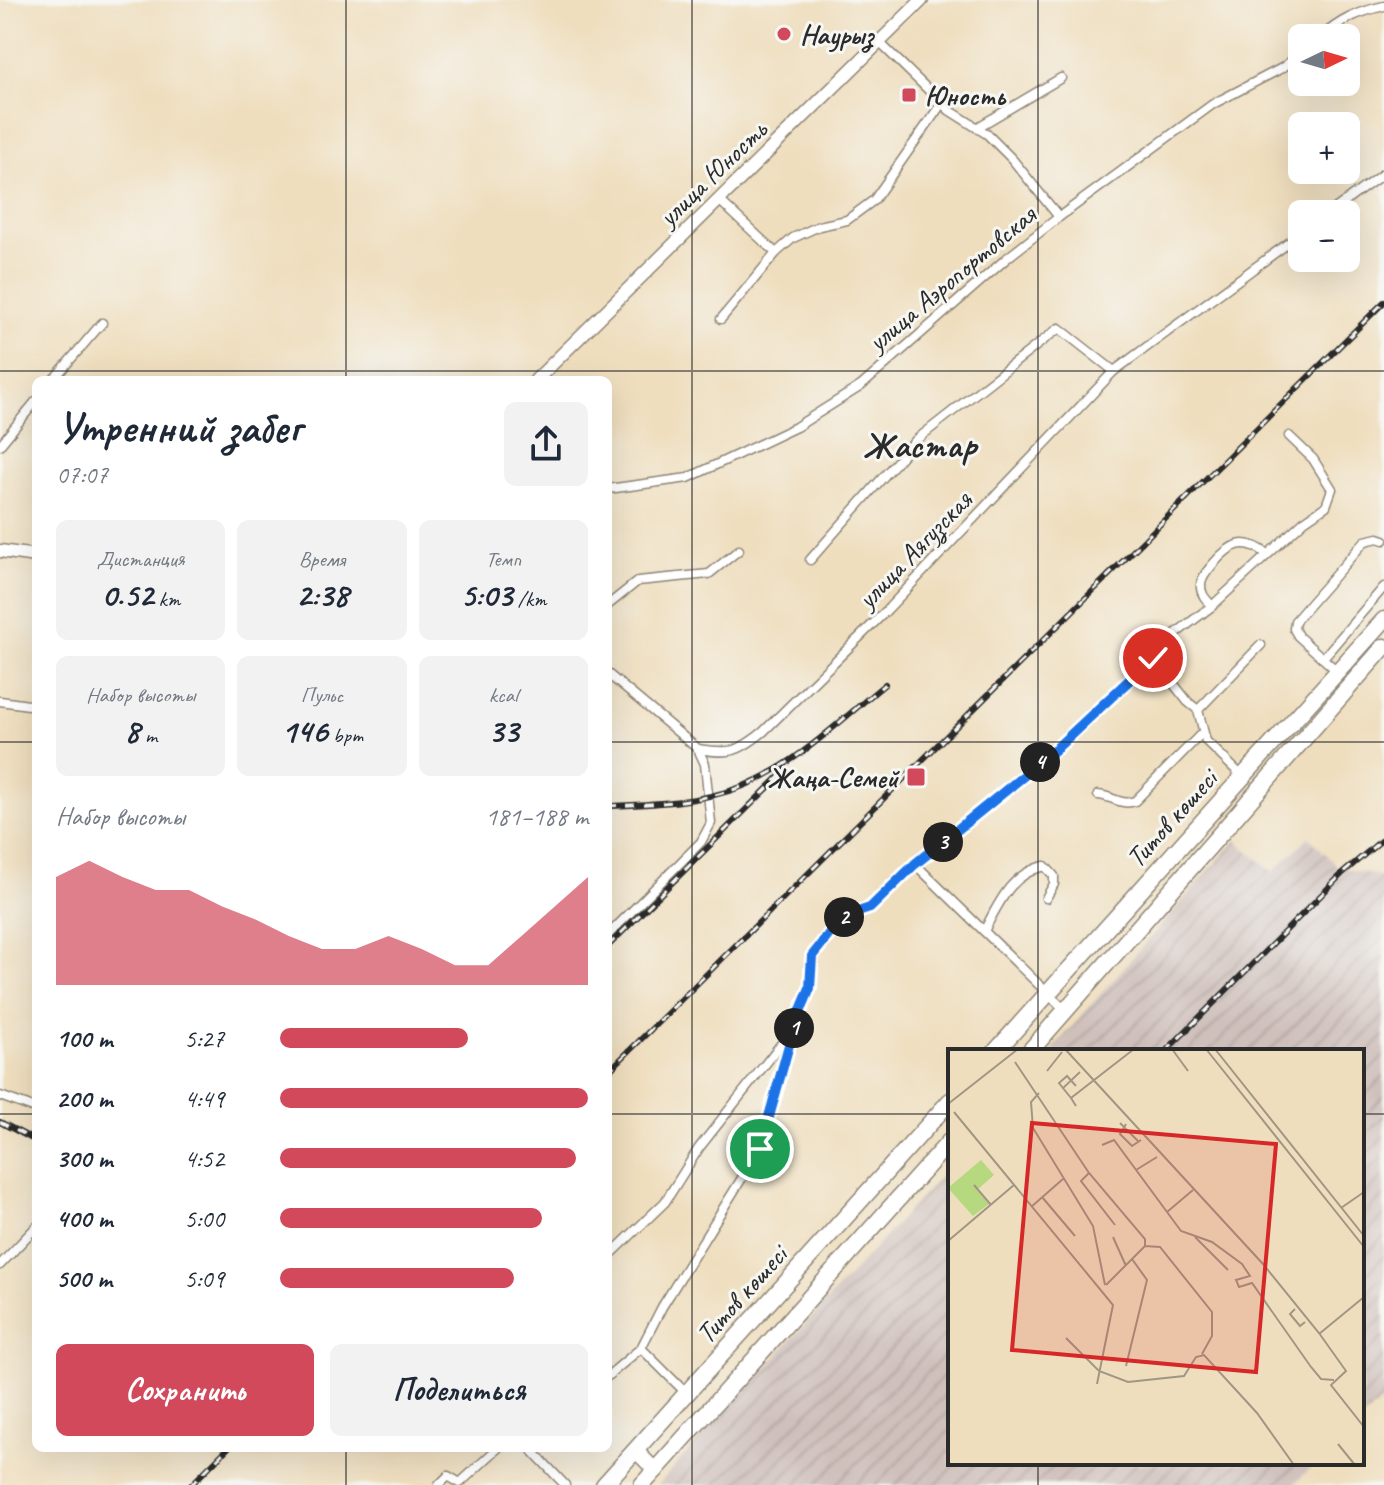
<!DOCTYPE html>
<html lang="ru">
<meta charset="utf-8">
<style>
:root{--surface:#fff;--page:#f2f2f3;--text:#1f2937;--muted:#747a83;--accent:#d1495b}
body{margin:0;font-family:Caveat,sans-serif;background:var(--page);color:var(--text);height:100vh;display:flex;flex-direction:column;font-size:30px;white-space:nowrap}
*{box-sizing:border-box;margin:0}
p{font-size:26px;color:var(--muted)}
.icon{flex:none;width:44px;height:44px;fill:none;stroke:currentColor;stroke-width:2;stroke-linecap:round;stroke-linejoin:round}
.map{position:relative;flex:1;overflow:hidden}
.panel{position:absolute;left:32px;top:376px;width:580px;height:1076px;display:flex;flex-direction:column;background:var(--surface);border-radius:12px;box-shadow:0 8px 32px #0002}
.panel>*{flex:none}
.needle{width:52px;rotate:85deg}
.controls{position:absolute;left:1288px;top:24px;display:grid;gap:16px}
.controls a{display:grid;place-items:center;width:72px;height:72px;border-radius:12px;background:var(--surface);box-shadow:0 8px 32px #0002;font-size:40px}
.pin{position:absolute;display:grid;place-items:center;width:68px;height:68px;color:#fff;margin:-34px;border:4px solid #fff;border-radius:50%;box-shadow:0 2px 8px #0007}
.km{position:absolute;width:40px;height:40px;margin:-20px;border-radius:50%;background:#222;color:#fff;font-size:22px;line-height:40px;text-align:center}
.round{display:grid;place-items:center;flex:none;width:84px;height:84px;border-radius:12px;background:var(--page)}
.overview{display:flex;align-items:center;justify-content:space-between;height:136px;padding:0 24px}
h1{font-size:44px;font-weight:700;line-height:60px}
.figures{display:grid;grid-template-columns:repeat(3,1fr);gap:12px;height:136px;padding:8px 24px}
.figures div{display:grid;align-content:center;border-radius:12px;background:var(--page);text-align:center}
.figures b{font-size:34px;font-weight:700}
.figures small{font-size:22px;font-weight:400}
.figures p{font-size:22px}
.chart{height:224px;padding:16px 24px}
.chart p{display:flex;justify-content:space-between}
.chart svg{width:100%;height:144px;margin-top:8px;fill:var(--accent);opacity:.7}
.action{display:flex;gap:16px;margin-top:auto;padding:16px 24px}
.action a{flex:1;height:92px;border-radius:12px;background:var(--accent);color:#fff;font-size:32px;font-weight:700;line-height:92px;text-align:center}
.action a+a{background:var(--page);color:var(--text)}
ul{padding:0 24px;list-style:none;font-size:26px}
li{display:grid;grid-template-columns:128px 96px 1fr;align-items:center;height:60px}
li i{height:20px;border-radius:10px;background:var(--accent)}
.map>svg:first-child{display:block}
</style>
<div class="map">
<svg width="1384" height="1485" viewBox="0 0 1384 1485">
<defs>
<pattern id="industrial-furrows" width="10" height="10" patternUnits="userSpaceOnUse" patternTransform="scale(2)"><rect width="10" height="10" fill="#cfc0bb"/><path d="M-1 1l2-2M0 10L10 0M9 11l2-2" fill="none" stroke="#b2a5a1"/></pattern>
</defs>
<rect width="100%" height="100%" fill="#f6f6f2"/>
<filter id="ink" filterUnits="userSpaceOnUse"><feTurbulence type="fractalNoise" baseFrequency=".0125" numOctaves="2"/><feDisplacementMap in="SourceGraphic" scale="16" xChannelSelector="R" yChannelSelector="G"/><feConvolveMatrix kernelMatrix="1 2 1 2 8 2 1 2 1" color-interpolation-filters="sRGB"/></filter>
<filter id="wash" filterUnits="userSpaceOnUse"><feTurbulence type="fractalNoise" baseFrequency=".006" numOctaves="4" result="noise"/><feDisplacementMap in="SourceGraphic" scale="32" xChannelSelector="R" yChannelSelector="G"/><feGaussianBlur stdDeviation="1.8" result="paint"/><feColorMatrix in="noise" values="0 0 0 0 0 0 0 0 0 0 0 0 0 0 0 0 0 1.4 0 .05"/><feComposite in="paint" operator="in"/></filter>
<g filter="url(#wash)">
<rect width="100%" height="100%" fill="#efdebe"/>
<g fill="url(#industrial-furrows)">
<path d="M1309,837l29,30 46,10v521l-22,21v-368h-311l185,-211 37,32z"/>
<path d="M950,1166v297h366l-23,22h-635z"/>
</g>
</g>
<g filter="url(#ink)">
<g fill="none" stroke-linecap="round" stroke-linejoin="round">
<defs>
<g id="street">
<path d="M1320,38c20,-18 38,-26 64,-32"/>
<path d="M879,42l70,68 38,24 25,25 47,58"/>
<path d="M978,127l83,-49"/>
<path d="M719,200l57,53"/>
<path d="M1328,214l56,-41"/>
<path d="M721,319l55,-66 17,-15 26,-12 28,-6 27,-20 68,-97"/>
<path d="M53,380l49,-57"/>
<path d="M0,445l36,-44"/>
<path d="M608,489l80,-11 108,-51 65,-41 146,-128 52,-41 154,-113 69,-36 20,-15"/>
<path d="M810,560l106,-120 143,-112 55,43"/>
<path d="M608,605l30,-24 71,-7 30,-24"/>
<path d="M1212,606c-6,-7 -12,-12 -11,-22 1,-8 8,-15 13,-21 17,-20 31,-26 53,-9"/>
<path d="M1153,658l35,44 10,8 8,31 37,36"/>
<path d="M1323,658l61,-71"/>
<path d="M1337,671l-39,-35 -4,-7 1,-8 70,-80 13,-3 6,2"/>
<path d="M608,674l90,75 7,15 6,59 -10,19 -93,93"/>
<path d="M0,701l36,5"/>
<path d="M1198,710l63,-65"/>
<path d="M698,749c32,5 39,4 65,-17l121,-119 230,-242 188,-138"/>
<path d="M1098,795c14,1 23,11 37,6l67,-68"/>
<path d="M915,864l151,147"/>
<path d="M984,931c15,-28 27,-58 61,-65l9,10v8l-8,14"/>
<path d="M0,1096l36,13"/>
<path d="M608,1257l57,-55 34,-54 94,-119"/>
<path d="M0,1265l36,-38"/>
<path d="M641,1348l45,45"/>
<path d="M608,1376l33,-28 21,-41 98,-158 34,-122 16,-39 2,-32 31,-39 27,-9 45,-44 132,-107 106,-99 22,-24 37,-28 92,-85 22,-15 6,-17 -19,-30 -24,-23"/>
<path d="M530,1448l35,37"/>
<path d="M439,1485l9,-9 12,7 38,-35"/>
</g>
<g id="secondary">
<path d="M536,380l386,-380"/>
<path d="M0,551l36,5"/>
</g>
<path id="primary" d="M635,1450l21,21"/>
<g id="highway">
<path d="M996,1051l388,-431"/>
<path d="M1030,1051l354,-404"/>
<path d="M604,1485l346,-384"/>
<path d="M642,1485l308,-344"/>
</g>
</defs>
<use href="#street" stroke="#8d8474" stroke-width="11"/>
<use href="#secondary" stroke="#8d8474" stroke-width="15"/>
<use href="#primary" stroke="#8d8474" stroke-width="17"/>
<use href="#highway" stroke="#8d8474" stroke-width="19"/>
<use href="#street" stroke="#fff" stroke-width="8"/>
<use href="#secondary" stroke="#fff" stroke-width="12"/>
<use href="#primary" stroke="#fff" stroke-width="14"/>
<use href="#highway" stroke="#fff" stroke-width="16"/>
<defs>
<g id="rail">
<path d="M608,806c45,-2 90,-3 133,-19 54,-21 100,-67 144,-103"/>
<path d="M608,946l179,-177"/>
<path d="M1166,1051l177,-178 41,-35"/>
<path d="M608,1072l776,-770"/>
<path d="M0,1122l36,19"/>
<path d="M191,1485l37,-37"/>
</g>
</defs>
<use href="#rail" stroke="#2b2b2b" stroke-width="6"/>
<use href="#rail" stroke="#f6f6f2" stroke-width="3" stroke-dasharray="9" stroke-linecap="butt"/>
</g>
</g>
<g fill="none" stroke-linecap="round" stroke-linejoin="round" filter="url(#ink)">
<defs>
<path id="route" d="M760,1149l34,-122 16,-39 2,-32 31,-39 27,-9 45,-44 132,-107 106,-99"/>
</defs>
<use href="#route" stroke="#fff" stroke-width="16"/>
<use href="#route" stroke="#1a73e8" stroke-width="10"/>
</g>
<path fill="none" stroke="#2b2b2b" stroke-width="2" stroke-opacity="0.55" d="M346,0v380M692,0v1485M1038,0v1051M0,371h1384M0,742h36M608,742h776M0,1114h36M608,1114h342M1362,1114h22M346,1448v37M1038,1463v22"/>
<g fill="#d1495b" stroke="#f6f6f2" stroke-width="3">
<circle cx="784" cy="34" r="8"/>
<rect x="901" y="87" width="16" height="16" rx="4"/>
<rect x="906" y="767" width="20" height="20" rx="4"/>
</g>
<g text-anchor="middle" stroke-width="6" stroke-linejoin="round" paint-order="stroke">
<g font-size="28" font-weight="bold" fill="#2b2b2b" stroke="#f6f6f2" text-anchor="start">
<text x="800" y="44">Наурыз</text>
<text x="925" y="105">Юность</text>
<text x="898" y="787" text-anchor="end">Жаңа-Семей</text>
</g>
<g font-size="28" fill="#2b2b2b" stroke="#f6f6f2">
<text transform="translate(712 173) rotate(-44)" y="10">улица Юность</text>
<text transform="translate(951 278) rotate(-40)" y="10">улица Аэропортовская</text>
<text transform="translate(914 549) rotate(-46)" y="10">улица Аягузская</text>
<text transform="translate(1171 818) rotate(-48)" y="10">Титов көшесі</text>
<text transform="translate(741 1294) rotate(-48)" y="10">Титов көшесі</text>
</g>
<g font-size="36" font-weight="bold" fill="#2b2b2b" stroke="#f6f6f2">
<text x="920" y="457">Жастар</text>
</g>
</g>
<g transform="translate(948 1049)">
<rect width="416" height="416" fill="#efdebe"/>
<path d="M33,111l13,15 -17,15 12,14 -16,12 -25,-28z" fill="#b6d87f"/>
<path fill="none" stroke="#a19683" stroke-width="2" d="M117,0l198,215 56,69 27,38 -15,14 33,42M224,0l16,22M258,0l158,198M267,0l149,187M67,13l74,111 56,66v7M99,22l15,-19M115,39l-4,-5 8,-7 9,10M91,44l-8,9 2,26 60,98 12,59M123,49l-8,-10 17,-16M0,55l70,-55M128,57l-5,-8 63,-49M6,63l159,193 -16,79M172,74l19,19M178,75l-6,10 12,12 9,-6M154,96l12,-5 67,91 31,11 30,22 8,12 -14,4 3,7 13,-4 59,84 10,12 13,1M188,121l21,-13M141,124l-8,8 34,44M26,136l17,20M94,148l33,39M83,158l32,-28M393,159l23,-16M219,163l26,-22M165,188l13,29M247,188l33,33M0,192l66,-56M158,236l39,-39 15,1 52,65v24l-10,18M347,260l-5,5 10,12 5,-4M371,285l45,-37M118,289l33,33 29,11 56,-6 12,-19 8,-2 53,58 37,52M178,317l21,-86 -15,-21M390,395l17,21"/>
<path fill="#d62828" fill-opacity="0.15" stroke="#d62828" stroke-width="4" d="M84,74l244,21 -20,228 -244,-22z"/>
<rect width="416" height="416" fill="none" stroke="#2b2b2b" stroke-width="4"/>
</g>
</svg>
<div class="controls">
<a><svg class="needle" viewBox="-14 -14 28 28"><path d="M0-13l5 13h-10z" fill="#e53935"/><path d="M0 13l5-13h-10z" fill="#747a83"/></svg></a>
<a>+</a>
<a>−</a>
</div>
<div class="pin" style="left:760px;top:1149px;background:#1e9e55"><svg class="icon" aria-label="arrive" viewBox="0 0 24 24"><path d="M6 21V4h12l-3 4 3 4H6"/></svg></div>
<div class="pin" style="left:1153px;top:658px;background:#d93025"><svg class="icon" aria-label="check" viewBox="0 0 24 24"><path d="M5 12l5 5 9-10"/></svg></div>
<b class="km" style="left:794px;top:1028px">1</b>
<b class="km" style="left:844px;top:917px">2</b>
<b class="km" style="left:943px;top:842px">3</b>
<b class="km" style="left:1040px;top:762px">4</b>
<section class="panel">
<div class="overview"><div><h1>Утренний забег</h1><p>07:07</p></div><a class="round"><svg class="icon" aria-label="share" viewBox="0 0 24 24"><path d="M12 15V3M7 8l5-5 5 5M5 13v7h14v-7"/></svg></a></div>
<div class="figures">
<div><p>Дистанция</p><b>0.52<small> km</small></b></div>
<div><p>Время</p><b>2:38</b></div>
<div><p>Темп</p><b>5:03<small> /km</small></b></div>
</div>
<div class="figures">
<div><p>Набор высоты</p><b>8<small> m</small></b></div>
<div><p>Пульс</p><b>146<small> bpm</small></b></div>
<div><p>kcal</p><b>33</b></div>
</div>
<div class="chart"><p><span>Набор высоты</span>181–188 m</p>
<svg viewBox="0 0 160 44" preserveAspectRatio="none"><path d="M0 44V11L10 6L20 11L30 15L40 15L50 20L60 24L70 29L80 33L90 33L100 29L110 33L120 38L130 38L140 29L150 20L160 11V44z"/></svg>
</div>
<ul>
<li><b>100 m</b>5:27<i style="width:61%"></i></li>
<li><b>200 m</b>4:49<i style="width:100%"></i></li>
<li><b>300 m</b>4:52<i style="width:96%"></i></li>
<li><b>400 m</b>5:00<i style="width:85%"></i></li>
<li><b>500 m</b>5:09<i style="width:76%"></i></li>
</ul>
<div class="action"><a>Сохранить</a><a>Поделиться</a></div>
</section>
</div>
